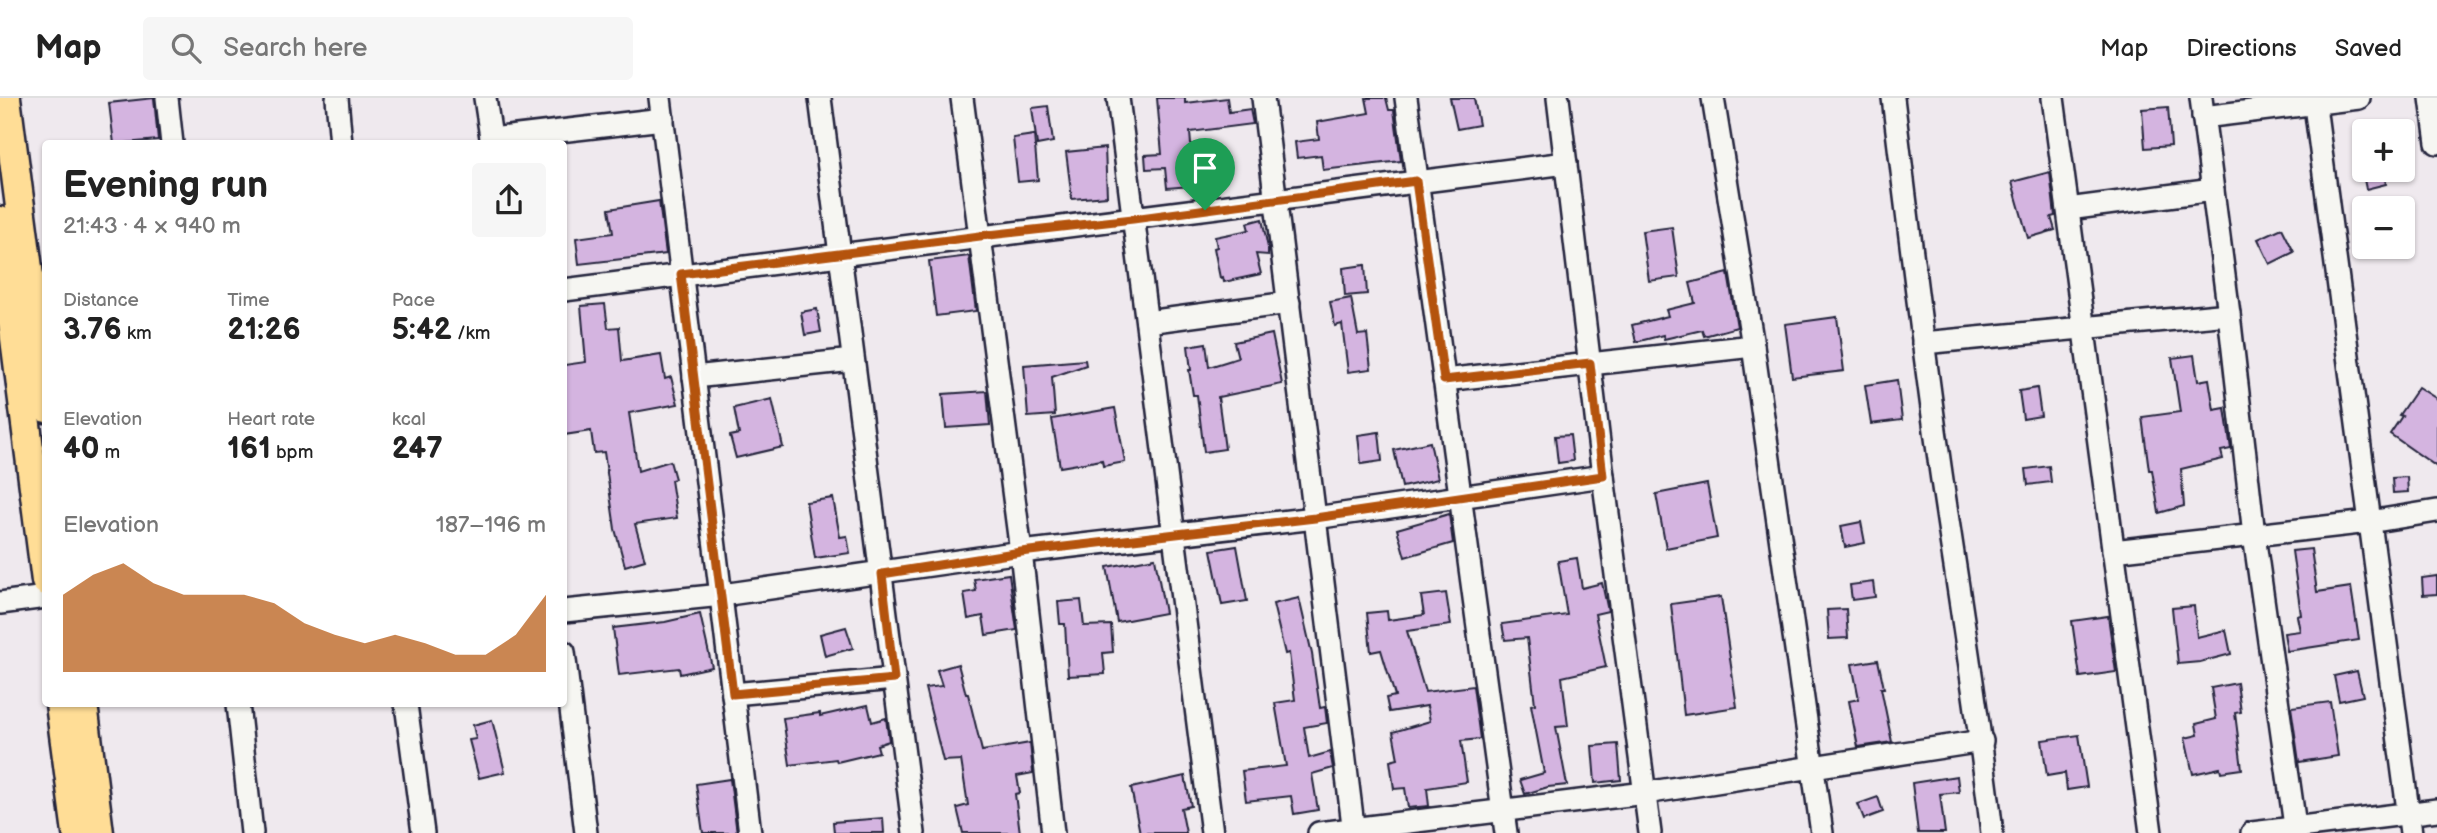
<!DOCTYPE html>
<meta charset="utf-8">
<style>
:root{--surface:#fff;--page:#f6f6f6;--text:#222;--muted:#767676;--line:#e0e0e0;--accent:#b45309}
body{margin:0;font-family:"Balsamiq Sans",sans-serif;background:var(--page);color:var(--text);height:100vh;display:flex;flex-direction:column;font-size:26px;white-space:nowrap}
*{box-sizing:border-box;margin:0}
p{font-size:23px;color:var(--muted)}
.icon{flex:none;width:38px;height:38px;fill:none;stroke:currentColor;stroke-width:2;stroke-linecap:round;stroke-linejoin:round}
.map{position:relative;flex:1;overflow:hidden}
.drawer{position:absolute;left:42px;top:42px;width:525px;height:567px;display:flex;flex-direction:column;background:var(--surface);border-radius:7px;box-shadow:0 2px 5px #0004}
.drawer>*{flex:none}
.fabs{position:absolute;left:2352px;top:21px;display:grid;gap:14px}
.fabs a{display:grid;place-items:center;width:63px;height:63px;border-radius:7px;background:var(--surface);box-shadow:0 2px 5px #0004;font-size:35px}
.pin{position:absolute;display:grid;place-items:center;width:60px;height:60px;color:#fff;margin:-72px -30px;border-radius:50% 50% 50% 0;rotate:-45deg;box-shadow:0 0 7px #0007}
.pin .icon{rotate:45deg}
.round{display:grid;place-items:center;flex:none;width:74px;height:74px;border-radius:7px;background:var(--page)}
.headline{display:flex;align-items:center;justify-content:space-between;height:119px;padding:0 21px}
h1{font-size:38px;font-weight:600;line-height:52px}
.stats{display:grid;grid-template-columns:repeat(3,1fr);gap:10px;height:119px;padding:7px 21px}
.stats div{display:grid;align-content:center}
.stats b{font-size:30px;font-weight:600}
.stats small{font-size:19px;font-weight:400}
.stats p{font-size:19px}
.chart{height:196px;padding:14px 21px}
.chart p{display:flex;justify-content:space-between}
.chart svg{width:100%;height:126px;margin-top:7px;fill:var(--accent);opacity:.7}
header{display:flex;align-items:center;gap:42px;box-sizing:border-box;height:98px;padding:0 35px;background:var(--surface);border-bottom:2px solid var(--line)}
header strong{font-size:33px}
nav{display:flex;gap:38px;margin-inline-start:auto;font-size:24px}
.search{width:490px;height:63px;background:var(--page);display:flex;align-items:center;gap:18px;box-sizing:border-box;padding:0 24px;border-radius:7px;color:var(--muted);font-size:26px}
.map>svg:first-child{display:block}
</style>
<header>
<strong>Map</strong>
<div class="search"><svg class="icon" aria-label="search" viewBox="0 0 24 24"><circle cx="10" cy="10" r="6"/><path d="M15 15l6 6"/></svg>Search here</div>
<nav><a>Map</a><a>Directions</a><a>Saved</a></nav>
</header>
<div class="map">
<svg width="2437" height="735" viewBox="0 0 2437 735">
<rect width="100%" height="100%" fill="#efe9ee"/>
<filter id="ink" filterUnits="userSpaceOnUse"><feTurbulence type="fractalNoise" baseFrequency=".0143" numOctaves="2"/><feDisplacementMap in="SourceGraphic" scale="14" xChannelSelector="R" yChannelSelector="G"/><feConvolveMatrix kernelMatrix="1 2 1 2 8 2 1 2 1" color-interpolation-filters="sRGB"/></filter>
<g filter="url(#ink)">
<g fill="#d4b4e0" stroke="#22223b" stroke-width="2">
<path d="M154,0l4,42 -44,4 -5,-41z"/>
<path d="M1157,0h28v5l42,-5 2,14 21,-3 3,15 -63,8 3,38 8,-1 2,16 -36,3 -2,-20 -19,1 -1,-14 17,-1z"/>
<path d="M1366,0h20l3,12h5l7,51 -78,9 -2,-15 -24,3 -2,-16 24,-3 -2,-17 52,-9z"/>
<path d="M1450,0h24l5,27 -22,4z"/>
<path d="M1048,8l5,36 -16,3 -5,-37z"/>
<path d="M2168,9l3,39 -26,2 -3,-39z"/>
<path d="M1034,37l4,45 -20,2 -5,-44z"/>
<path d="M1105,50l2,48 -35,3 -6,-47z"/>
<path d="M2362,72h21l3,14 -20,5z"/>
<path d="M2050,74l5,44 -4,1 4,13 -27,8 -16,-56z"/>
<path d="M659,103l7,53 -87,10 -3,-26 37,-5 -4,-24z"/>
<path d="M1262,121l6,29v7l-12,-1 5,20 -37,8 -1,-5 -3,1 -6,-30 3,-1 -2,-10 34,-7 -2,-7z"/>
<path d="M1672,129l7,50 -30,4 -7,-50z"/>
<path d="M2282,130l12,24 -24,12 -12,-25z"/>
<path d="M969,158l7,55 -40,5 -7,-55z"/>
<path d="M1365,167l2,29 -22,2 -2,-28z"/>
<path d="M1728,175l9,54 -33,9 -2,-6 -38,9 -1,-4 -27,7 -4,-17 36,-9 -2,-6 29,-7 -5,-20z"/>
<path d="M1351,200l7,37 9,-1 4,35 -23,3 -6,-48 -7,2 -5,-24z"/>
<path d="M605,206l3,24 11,-1 3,34 39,-6 4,24 6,-2 7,27 -49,9 9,58 32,-10 5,18 -4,1 6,38 -42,6 10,36 -20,6 -10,-37 -11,-77 -10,1 -3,-22 -27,4v-70l22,-3 -5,-56z"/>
<path d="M817,211l4,23 -16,3 -4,-23z"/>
<path d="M1837,219l7,54 -52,6 -7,-53z"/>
<path d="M1272,236l10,50 -64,13 7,52 -21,3 -7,-57h-4l-4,-25h2l-3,-24 18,-3 3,24 29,-9 -4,-16z"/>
<path d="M2194,257l4,26 11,-2 5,31 11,-2 6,41 -10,2 2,8 -42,10 3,37 -25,7 -7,-43h-3l-7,-53 38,-5 -8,-54z"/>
<path d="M1085,262l1,5 -34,12 3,38 -27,2 -4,-52z"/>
<path d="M1897,282l5,40 -31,4 -6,-39z"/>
<path d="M2418,289l19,12v68l-47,-33 12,-18 -3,-1z"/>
<path d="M2037,290l4,28 -18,3 -4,-28z"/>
<path d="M987,293l3,34 -44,3 -3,-34z"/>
<path d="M772,301l11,48 -47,11 -6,-22 9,-2 -5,-26z"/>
<path d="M1115,310l10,54 -22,4 -1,-6 -42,7 -8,-48z"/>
<path d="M1379,334l3,29 -21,3 -3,-29z"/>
<path d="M1570,337l3,26 -15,2 -3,-27z"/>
<path d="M1430,344l8,37 -36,8 -8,-37z"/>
<path d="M2049,368l2,16 -23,3 -2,-16z"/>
<path d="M2407,379l1,15 -15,1 -1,-15z"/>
<path d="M1707,386l10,54 -51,10 -10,-54z"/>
<path d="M833,400l7,39 7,-1 3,17 -35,5 -9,-56z"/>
<path d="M1449,416l4,29 -48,14 -8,-28z"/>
<path d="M1861,424l4,21 -20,4 -4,-21z"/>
<path d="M1237,448l10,55 -25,4 -11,-55z"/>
<path d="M2311,451l6,43 34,-5 8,53 -72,11 -3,-18 16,-2 -3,-15 4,-1 -9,-64z"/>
<path d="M1155,460l10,55 -48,9 -10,-55z"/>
<path d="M1577,460l5,30 20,-5 6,28 -13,3 11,53 -44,10 6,49 -12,1 11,58 -19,2 -23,7 -5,-14 24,-7 -13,-68 4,-1 -8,-66 -22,2 -3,-16 65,-9 -9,-54z"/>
<path d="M1009,476l8,56 -31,5 -3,-19 -15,3 -4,-26 12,-2 -2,-12z"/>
<path d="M2437,478v18l-14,1 -1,-17z"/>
<path d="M1873,484l2,15 -23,3 -2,-15z"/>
<path d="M1446,495l5,32 -44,6 18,61 48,-6 7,53 -19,2 6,41 -40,6 2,18 -21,2 -3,-20 -11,1 -4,-28 8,-2 -5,-27 37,-11 -3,-15 -38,6 -3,-14 9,-2 -14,-46 -10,2 -4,-39 20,-2 1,9 36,-5 -3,-19z"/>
<path d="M1721,499l16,110 -53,8 -13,-111z"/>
<path d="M1299,500l13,56 8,54 5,-1 2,16 -23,4 5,31 21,-6 3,16 -21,6 6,36 -24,4 -3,-18 -45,5 -4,-30 44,-5 -11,-63 20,-3 -6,-47 -4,1 -12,-50z"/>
<path d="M1081,502l3,26 27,-1 2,27 -10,1 2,21 -37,2 -3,-52h-5l-2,-22z"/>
<path d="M2194,508l3,31 29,-7 5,24 -31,8 -22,2 -6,-56z"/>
<path d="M1846,511l2,29 -19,1 -2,-29z"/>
<path d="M700,516l12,53 -32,7 -1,-6 -60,7 -6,-47 52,-6z"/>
<path d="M2108,518l8,56 -36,5 -8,-56z"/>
<path d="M846,529l7,21 -28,8 -5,-22z"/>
<path d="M1878,562l6,28h-3l11,54 -34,5 -9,-46 10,-2 -7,-35z"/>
<path d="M958,566l8,30h2l14,57 48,-8 3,30 -16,3 3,17 -5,1 5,39h-57l-6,-25 11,-3 -7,-45 -18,1 -18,-73 17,-2 -5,-16z"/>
<path d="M2357,573l6,25 -24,5 -5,-25z"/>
<path d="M2237,585l4,29 -6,1 7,56 -21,3 -1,-4 -27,6 -8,-36 13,-3 -2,-11 20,-5 -5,-31z"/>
<path d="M2330,604l8,54 -39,6 -8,-55z"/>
<path d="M868,607l4,17 14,-4 3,23 -12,4 2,7 -42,10 -1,-3 -46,6 -7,-47 37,-5v3z"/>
<path d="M492,622l13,52 -26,6 -10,-38 7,-1 -3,-14z"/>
<path d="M2079,637l8,52 -20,3 -2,-17 -18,3 -5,-36z"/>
<path d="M1618,646l3,36 -26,3 -3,-37z"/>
<path d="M1185,678l6,30 -10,2 5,25h-46l-9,-45z"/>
<path d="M1957,678l2,16 -19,2 5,39h-27l-6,-50z"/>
<path d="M730,681l7,54h-34l-7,-49z"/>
<path d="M1878,699l5,15 -19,7 -6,-15z"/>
<path d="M883,720l1,15h-50l-1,-11z"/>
</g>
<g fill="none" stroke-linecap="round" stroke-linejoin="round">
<defs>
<g id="minor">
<path d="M167,0l5,46"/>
<path d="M337,0l4,46"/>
<path d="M485,0l7,46"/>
<path d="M660,0l90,735"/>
<path d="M820,0l94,735"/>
<path d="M962,0l59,454 32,281"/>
<path d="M1118,0l94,735"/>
<path d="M1263,0l91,735"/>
<path d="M1406,0l100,735"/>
<path d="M1558,0l45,378 47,357"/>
<path d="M1713,0l40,248 69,487"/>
<path d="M1893,0c16,130 31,259 50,389 17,115 36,230 49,346"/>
<path d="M2053,0l98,735"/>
<path d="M2201,0l28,216 25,221 42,298"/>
<path d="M2314,0l97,735"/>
<path d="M2431,0l6,45"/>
<path d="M2203,19l156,-19"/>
<path d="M491,41l172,-20"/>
<path d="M2068,111l145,-19"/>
<path d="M564,192l1002,-127"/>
<path d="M1147,224l142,-19"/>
<path d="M1923,245l306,-29"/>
<path d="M694,279l159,-17"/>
<path d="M1444,282l309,-34"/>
<path d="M2113,453l256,-29 68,-11"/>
<path d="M0,505l46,-6"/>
<path d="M564,513l158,-16 299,-43 294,-34 288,-42"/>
<path d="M564,554l22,181"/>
<path d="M733,596l161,-15"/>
<path d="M238,606l14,129"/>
<path d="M406,606l17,129"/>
<path d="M1319,735l326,-40 337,-52"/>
<path d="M2252,735l185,-23"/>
</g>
<g id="major">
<path d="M6,0l40,310"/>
<path d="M0,123l46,360"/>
<path d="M60,606l17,129"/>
<path d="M83,606l16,129"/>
</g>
</defs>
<use href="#minor" stroke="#22223b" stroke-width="26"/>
<use href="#major" stroke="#22223b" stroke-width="33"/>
<use href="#minor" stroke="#f6f6f2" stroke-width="21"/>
<use href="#major" stroke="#ffdd96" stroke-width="28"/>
</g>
</g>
<g fill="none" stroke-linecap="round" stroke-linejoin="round" filter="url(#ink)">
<defs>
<path id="route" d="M1416,83l28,199 146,-17 13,113 -288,42 -294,34 -139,22 12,105 -161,15 -52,-420 299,-38 153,-17z"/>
</defs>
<use href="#route" stroke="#fff" stroke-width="14"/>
<use href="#route" stroke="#b45309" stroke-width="9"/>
</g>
</svg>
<div class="fabs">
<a>+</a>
<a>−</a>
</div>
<div class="pin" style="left:1205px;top:112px;background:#1e9e55"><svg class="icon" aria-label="arrive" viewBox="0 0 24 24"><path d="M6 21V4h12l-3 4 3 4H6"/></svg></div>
<section class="drawer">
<div class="headline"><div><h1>Evening run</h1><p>21:43 · 4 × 940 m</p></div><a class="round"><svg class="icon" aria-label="share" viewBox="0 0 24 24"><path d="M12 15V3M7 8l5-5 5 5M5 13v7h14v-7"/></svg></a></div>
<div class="stats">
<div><p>Distance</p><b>3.76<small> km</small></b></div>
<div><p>Time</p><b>21:26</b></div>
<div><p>Pace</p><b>5:42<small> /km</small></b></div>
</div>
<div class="stats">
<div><p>Elevation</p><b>40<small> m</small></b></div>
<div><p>Heart rate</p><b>161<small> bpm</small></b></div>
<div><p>kcal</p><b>247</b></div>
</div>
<div class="chart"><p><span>Elevation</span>187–196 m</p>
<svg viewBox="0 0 160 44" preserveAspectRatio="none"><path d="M0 44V17L10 10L20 6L30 13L40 17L50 17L60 17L70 20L80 27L90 31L100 34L110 31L120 34L130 38L140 38L150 31L160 17V44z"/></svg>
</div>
</section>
</div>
